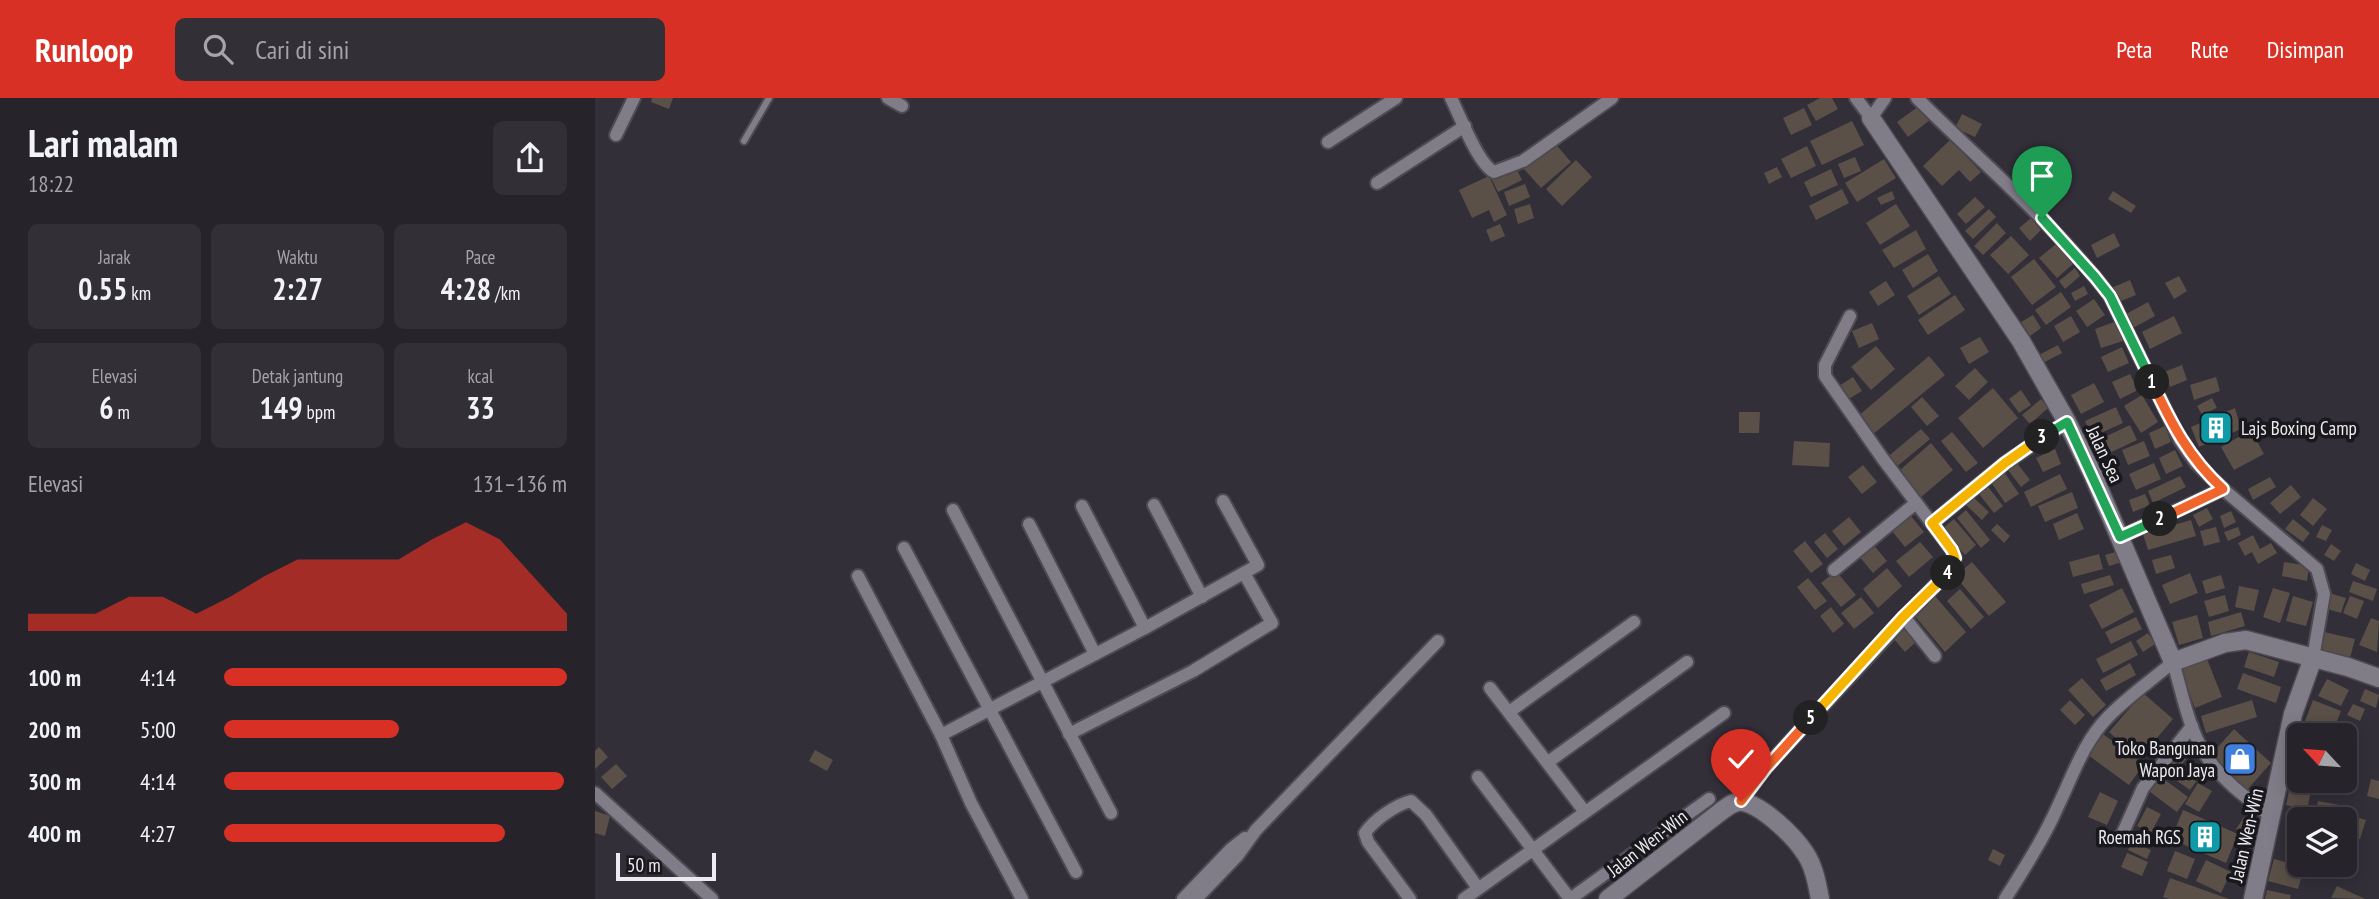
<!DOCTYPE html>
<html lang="id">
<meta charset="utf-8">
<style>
:root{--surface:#26232b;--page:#322f37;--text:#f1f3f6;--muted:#a4a4a9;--line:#424047;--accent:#d93025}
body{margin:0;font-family:"PT Sans Narrow",sans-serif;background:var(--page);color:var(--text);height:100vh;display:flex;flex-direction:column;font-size:26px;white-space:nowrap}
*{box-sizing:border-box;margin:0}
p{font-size:23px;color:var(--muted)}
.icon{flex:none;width:38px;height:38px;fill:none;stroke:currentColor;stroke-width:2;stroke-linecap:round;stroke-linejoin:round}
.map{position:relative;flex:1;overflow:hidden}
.sheet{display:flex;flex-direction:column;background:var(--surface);width:595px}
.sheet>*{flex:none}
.needle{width:46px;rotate:296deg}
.fabs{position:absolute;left:1692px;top:625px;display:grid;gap:14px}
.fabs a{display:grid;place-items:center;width:70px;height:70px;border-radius:10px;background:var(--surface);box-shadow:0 4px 18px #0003,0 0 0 2px var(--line);font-size:35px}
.scale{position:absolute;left:21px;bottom:18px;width:100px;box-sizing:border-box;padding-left:7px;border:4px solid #edebf1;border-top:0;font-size:19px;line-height:24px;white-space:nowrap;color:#edebf1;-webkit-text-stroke:5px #19181c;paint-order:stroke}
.pin{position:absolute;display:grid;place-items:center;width:60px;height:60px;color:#fff;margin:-72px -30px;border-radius:50% 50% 50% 0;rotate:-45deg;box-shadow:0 0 7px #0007}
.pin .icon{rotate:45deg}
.km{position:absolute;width:35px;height:35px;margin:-18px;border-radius:50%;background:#222;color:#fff;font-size:19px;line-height:35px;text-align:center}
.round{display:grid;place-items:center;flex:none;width:74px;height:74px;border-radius:10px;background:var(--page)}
.head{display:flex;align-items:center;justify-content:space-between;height:119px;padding:0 28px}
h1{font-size:38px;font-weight:700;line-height:52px}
.metrics{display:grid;grid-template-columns:repeat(3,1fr);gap:10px;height:119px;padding:7px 28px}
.metrics div{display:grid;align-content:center;border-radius:10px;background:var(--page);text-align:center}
.metrics b{font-size:30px;font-weight:700}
.metrics small{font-size:19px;font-weight:400}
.metrics p{font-size:19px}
.chart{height:196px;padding:14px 28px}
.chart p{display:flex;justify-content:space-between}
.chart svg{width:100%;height:126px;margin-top:7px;fill:var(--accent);opacity:.7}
ul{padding:0 28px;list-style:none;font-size:23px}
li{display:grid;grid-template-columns:112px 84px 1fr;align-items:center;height:52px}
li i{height:18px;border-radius:9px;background:var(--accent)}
header{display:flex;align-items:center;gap:42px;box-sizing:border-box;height:98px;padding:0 35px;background:var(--accent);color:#fff}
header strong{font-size:33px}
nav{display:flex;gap:38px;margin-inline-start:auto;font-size:24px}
.search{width:490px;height:63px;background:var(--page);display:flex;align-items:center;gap:18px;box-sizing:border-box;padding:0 24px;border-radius:10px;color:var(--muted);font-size:26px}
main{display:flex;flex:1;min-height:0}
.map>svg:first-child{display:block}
</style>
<header>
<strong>Runloop</strong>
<div class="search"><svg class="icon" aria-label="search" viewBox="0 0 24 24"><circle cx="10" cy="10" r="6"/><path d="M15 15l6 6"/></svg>Cari di sini</div>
<nav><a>Peta</a><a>Rute</a><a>Disimpan</a></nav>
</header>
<main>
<section class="sheet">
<div class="head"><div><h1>Lari malam</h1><p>18:22</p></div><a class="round"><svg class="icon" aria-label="share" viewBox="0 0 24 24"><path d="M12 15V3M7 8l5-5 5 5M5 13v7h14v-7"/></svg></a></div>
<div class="metrics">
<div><p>Jarak</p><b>0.55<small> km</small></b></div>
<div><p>Waktu</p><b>2:27</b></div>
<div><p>Pace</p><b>4:28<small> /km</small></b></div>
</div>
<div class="metrics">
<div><p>Elevasi</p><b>6<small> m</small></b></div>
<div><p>Detak jantung</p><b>149<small> bpm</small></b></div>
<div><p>kcal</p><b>33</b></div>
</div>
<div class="chart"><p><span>Elevasi</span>131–136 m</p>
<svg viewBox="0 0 160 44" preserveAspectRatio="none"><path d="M0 44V38L10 38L20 38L30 32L40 32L50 38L60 32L70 25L80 19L90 19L100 19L110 19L120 12L130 6L140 12L150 25L160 38V44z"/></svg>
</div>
<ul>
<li><b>100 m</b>4:14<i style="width:100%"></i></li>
<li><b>200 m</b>5:00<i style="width:51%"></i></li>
<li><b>300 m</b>4:14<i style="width:99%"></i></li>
<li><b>400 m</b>4:27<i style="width:82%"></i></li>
</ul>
</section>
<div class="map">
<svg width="1784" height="801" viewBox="0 0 1784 801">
<rect width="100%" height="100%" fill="#322f39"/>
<g fill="#5a5048">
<path d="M57,0h21l-4,11 -18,-7z"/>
<path d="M1225,0h12l6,11 -22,12 -9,-16z"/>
<path d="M1324,8l11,14 -22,17 -11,-15z"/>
<path d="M1209,10l8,17 -21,10 -8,-17z"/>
<path d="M1367,16l20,10 -7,13 -20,-9z"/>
<path d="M1257,23l12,24 -42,20 -12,-24z"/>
<path d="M1355,42l31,32 -11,10 -11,-12 -17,16 -19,-20z"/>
<path d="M958,43l18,21 -30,26 -18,-20z"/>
<path d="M1212,48l9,20 -25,12 -10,-19z"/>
<path d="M1260,59l6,14 -17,7 -6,-14z"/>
<path d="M1289,61l12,19 -39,24 -12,-19z"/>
<path d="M981,62l16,17 -30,29 -16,-17z"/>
<path d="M920,68l7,14 -24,12 -7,-14z"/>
<path d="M1182,69l5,10 -13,7 -5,-11z"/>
<path d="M1236,71l7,16 -27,12 -7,-15z"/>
<path d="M894,78l18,39 -13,7 -5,-12 -17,8 -13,-28z"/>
<path d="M930,86l5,13 -21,9 -5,-14z"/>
<path d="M1446,87l7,6 -13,13 -6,-6z"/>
<path d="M1247,91l7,14 -33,17 -7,-14z"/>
<path d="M1297,93l3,8 -14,6 -4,-7z"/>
<path d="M1518,93l23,15 -5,7 -23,-14z"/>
<path d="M1380,99l10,10 -19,17 -9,-10z"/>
<path d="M935,106l4,14 -16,6 -4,-15z"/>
<path d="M1301,106l14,22 -30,19 -14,-22z"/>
<path d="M1394,111l7,8 -23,22 -8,-8z"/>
<path d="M1436,120l10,12 -11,11 -11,-13z"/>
<path d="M1402,125l9,10 -23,22 -9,-9z"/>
<path d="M905,126l5,12 -14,6 -5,-12z"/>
<path d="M1321,132l10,19 -32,19 -12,-18z"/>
<path d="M1519,135l6,13 -23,12 -6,-13z"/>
<path d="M1416,138l18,19 -21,19 -18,-19z"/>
<path d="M1461,146l17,20 -16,14 -18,-20z"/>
<path d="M1333,156l10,17 -25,17 -11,-18z"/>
<path d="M1439,161l22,28 -24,18 -21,-28z"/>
<path d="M1480,170l5,8 -15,13 -6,-8z"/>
<path d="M1344,178l12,18 -32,21 -12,-19z"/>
<path d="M1584,178l8,15 -13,8 -9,-16z"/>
<path d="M1535,182l6,15 -20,8 -5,-15z"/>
<path d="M1291,183l9,14 -17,11 -9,-14z"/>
<path d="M1489,188l4,8 -13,7 -4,-8z"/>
<path d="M1466,194l10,15 -25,18 -11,-15z"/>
<path d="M1360,197l10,15 -37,25 -10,-15z"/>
<path d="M1499,201l11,16 -18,12 -11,-16z"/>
<path d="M1553,204l7,14 -22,12 -7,-14z"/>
<path d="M1438,217l8,13 -11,8 -9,-14z"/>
<path d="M1476,218l9,16 -17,10 -9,-16z"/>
<path d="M1579,218l8,17 -32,16 -8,-17z"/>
<path d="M1522,223l6,20 -22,7 -6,-19z"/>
<path d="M1277,225l7,16 -20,9 -7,-17z"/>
<path d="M1385,239l9,15 -20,12 -9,-16z"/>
<path d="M1463,247l4,8 -19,10 -4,-8z"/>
<path d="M1281,248l19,23 -24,21 -20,-23z"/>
<path d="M1527,249l7,16 -21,9 -7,-15z"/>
<path d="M1334,258l16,19 -73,60 -15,-18z"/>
<path d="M1587,267l5,15 -17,7 -6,-15z"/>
<path d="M1380,270l13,14 -19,18 -14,-14z"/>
<path d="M1535,276l8,16 -18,9 -8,-17z"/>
<path d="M1258,279l9,14 -15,9 -8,-14z"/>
<path d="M1621,279l4,14 -26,9 -4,-15z"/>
<path d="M1499,285l10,19 -23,12 -10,-19z"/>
<path d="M1398,290l25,30 -35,30 -25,-30z"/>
<path d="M1426,292l10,15 -12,8 -10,-14z"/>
<path d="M1547,297l16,27 -17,11 -17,-27z"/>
<path d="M1327,299l17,19 -12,10 -16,-19z"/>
<path d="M1617,300l5,10 -15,7 -5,-9z"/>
<path d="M1446,301l7,9 -18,16 -8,-9z"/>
<path d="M1521,309l7,16 -31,14 -7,-16z"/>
<path d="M1640,310l6,21 -42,18 -8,-20z"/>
<path d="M1144,314h21l-1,21h-20z"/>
<path d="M1535,327l7,15 -34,16 -7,-15z"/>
<path d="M1570,328l6,16 -16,7 -6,-16z"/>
<path d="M1326,331l9,10 -36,30 -9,-10z"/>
<path d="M1656,332l13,24 -30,16 -13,-23z"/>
<path d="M1357,334l26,31 -12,9 -25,-31z"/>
<path d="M1199,343l36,2 -1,24 -37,-2z"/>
<path d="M1549,343l6,15 -22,9 -6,-15z"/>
<path d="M1336,345l22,27 -32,27 -22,-26z"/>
<path d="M1460,351l6,15 -18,8 -7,-14z"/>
<path d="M1580,352l8,16 -17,8 -7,-16z"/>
<path d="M1422,365l13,17 -9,7 -13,-17z"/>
<path d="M1559,365l7,16 -25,11 -7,-16z"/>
<path d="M1268,367l14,17 -15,12 -14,-17z"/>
<path d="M1410,375l14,21 -14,9 -14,-21z"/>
<path d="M1465,376l7,15 -36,18 -7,-15z"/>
<path d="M1585,378l6,11 -33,16 -5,-12z"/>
<path d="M1675,379l6,10 -23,13 -5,-11z"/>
<path d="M1390,385l18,23 -9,7 -18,-23z"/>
<path d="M1696,387l10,12 -21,17 -10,-11z"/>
<path d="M1477,394l6,16 -33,14 -7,-16z"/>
<path d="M1550,396l5,11 -17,7 -4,-12z"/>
<path d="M1377,398l17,16 -7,8 -17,-16z"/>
<path d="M1718,400l14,11 -14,17 -13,-11z"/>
<path d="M1612,410l6,11 -14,8 -6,-12z"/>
<path d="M1371,412l24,30 -9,8 -24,-30z"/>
<path d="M1636,413l5,11 -12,6 -4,-12z"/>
<path d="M1482,415l7,16 -25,11 -6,-16z"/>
<path d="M1315,417l14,17 -19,15 -14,-17z"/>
<path d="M1254,419l12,15 -17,14 -12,-15z"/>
<path d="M1359,421l22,26 -11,10 -23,-26z"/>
<path d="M1698,421l17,14 -7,9 -18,-13z"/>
<path d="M1596,422l5,16 -48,14 -5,-16z"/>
<path d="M1402,426l13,12 -6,7 -13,-13z"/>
<path d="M1727,427l10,5 -6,11 -10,-4z"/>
<path d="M1621,429l4,15 -16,4 -4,-15z"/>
<path d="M1643,429l3,8 -13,6 -4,-9z"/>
<path d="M1230,435l13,16 -11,9 -13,-16z"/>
<path d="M1658,437l7,14 11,-6 6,10 -19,11 -6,-12 -7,4 -7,-13z"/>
<path d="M1210,443l18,23 -12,9 -18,-22z"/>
<path d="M1325,444l13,15 -24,20 -13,-16z"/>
<path d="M1277,445l15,18 -14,12 -15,-18z"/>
<path d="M1736,446l10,7 -7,10 -10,-6z"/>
<path d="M1524,453l3,11 -13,4 -4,-11z"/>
<path d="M1504,456l4,15 -30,8 -4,-15z"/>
<path d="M1576,457l4,13 -19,6 -4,-14z"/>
<path d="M1377,464l34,40 -17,14 -34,-40z"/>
<path d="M1689,464l25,4 -2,15 -25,-5z"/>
<path d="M1761,465l14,7 -5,11 -14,-7z"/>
<path d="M1292,470l15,18 -24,22 -15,-19z"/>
<path d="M1241,473l20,24 -15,12 -20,-24z"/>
<path d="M1595,475l8,20 -28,11 -8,-19z"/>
<path d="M1515,477l4,10 -30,9 -3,-10z"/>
<path d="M1626,477l4,13 -19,6 -4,-13z"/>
<path d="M1213,480l19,23 -12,9 -18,-23z"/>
<path d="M1758,483l24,8 -4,12 -24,-9z"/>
<path d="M1644,488l20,4 -5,21 -19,-4z"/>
<path d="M1527,490l12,24 -32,17 -13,-24z"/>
<path d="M1678,490l17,5 -10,30 -17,-6z"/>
<path d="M1365,491l24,28 -13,12 -24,-28z"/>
<path d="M1734,495l17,5 -5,15 -17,-5z"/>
<path d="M1630,497l4,16 -20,6 -5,-16z"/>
<path d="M1340,498l31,36 -21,20 -31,-37z"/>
<path d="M1698,498l20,6 -7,24 -20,-5z"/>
<path d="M1755,498l14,5 -7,18 -14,-6z"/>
<path d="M1266,499l13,16 -20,16 -13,-16z"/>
<path d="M1236,509l13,17 -11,9 -13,-17z"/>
<path d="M1646,514l4,14 -34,10 -3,-14z"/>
<path d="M1602,517l6,23 -24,7 -7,-23z"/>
<path d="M1541,519l6,12 -31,15 -6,-12z"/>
<path d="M1776,520l8,3 -2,31 -18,-7z"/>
<path d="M1311,529l11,14 -12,11 -12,-14z"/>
<path d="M1729,534l31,7 -6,23 -30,-7z"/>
<path d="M1553,535l7,11 -12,8 -7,-11z"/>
<path d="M1536,543l7,14 -35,18 -7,-14z"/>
<path d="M1654,554l30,10 -5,15 -30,-10z"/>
<path d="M1610,556l17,43 -27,11 -17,-43z"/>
<path d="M1535,565l6,12 -30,16 -6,-11z"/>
<path d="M1648,575l38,14 -5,16 -39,-14z"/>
<path d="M1487,580l24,27 -13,12 -25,-27z"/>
<path d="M1732,581l22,11 -8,16 -23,-10z"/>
<path d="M1770,591l14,6 -3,13 -16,-7z"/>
<path d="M1548,595l30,26 -34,40 -30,-27z"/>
<path d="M1475,602l15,15 -10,10 -15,-15z"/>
<path d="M1657,602l5,17 -51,16 -5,-17z"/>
<path d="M1718,602l28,11 -8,21 -28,-11z"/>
<path d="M1758,606l12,5 -5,12 -13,-6z"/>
<path d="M1748,625l12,4 -5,12 -5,-4h-6z"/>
<path d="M1639,631l37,34 -24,27 -37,-34z"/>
<path d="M1505,634l44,32 -15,21 -45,-33z"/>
<path d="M4,649l9,10 -13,12v-18z"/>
<path d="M220,652l18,10 -6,11 -18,-10z"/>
<path d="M1582,653l10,7 -12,16 -9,-7z"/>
<path d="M1704,665v17h21l-3,9 -24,-6z"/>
<path d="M21,666l11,12 -15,13 -11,-12z"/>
<path d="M1593,667l13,10 -11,15 -13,-9z"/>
<path d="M1562,676l31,23 -11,15 -31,-23z"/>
<path d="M1750,676l6,1 -5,19 -15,-4 2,-10h12z"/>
<path d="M1776,681l8,2v18l-12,-3z"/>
<path d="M1603,685l14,8 -13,21 -14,-8z"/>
<path d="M1695,689l21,4 -4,19 -21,-5z"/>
<path d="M1505,694l18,9 -11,24 -19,-8z"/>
<path d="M1723,703l22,4 -3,14 -22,-4z"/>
<path d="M1552,709l14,7 -10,19 -14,-7z"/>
<path d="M1588,712l55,24 -12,29 -55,-24z"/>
<path d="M0,713l15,5 -5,20 -10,-3z"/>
<path d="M1754,717l17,5 -6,19 -15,-4z"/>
<path d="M1649,719l14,9 -7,12 -15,-9z"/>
<path d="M1537,744l19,8 -4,9 -19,-9z"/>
<path d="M1398,751l12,6 -5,11 -12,-6z"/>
<path d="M1580,753l20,8 -8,20 -20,-8z"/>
<path d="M1532,755l21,9 -6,14 -21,-9z"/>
<path d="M1679,761l30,8 -6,22 -30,-8z"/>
<path d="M1611,762l25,12 -10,21 -25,-12z"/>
<path d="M1575,780l59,21h-60l-6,-2z"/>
<path d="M1742,788l28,13 -34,-1z"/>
<path d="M1672,792l24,5 -1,4h-25z"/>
</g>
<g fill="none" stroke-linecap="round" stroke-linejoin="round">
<defs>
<path id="lane" d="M149,43l25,-43"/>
<g id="street">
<path d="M293,0l14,8"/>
<path d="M856,0c9,18 27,66 43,74l29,-11 89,-63"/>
<path d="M1261,0l15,20 14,-20"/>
<path d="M1322,0c65,65 137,125 193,198l70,144 16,23 27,26 94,80 7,25 -11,64"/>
<path d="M21,37l18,-37"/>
<path d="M733,44l68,-44"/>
<path d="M782,85l88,-57"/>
<path d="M559,407l48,92"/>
<path d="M487,408l63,122"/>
<path d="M358,412l158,303"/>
<path d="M1337,425l73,-60 62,-41"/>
<path d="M434,426l66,130"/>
<path d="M1525,439l103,-48"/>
<path d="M309,450l172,324"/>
<path d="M1239,472l82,-67"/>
<path d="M263,478l83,159 30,68 51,96"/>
<path d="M1309,519l31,39"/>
<path d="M895,590l95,124"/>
<path d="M914,614l125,-90"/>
<path d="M474,636l124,-63 79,-48 -28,-50"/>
<path d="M346,637l204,-107 113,-63 -35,-64"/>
<path d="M953,664l139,-100"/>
<path d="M883,679l92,122 139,-100"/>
<path d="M0,695l117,106"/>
<path d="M1146,703l25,-34 187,-201 2,-8 -3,-8 -69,-91 -58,-83v-11l25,-49"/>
<path d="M1526,739l22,-49 49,-62"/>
<path d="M588,801l48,-50 14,-11"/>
<path d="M601,801l42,-44 18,-25 182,-189"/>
<path d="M815,801l-42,-57 -3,-9c9,-13 30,-28 46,-32l15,14 52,73"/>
<path d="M869,801l260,-186"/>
<path d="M1410,801c19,-30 39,-61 53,-93 15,-31 25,-63 50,-89 19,-20 44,-37 65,-55 9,30 15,65 32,92 16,26 43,45 67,63"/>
</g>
<g id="secondary">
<path d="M1276,20l150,223 46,81 26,53 80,187 52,-19 21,-3 102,27 31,11"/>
<path d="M1013,801l111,-86c7,-5 15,-13 24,-11 20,4 51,34 62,51 9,13 12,30 15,46"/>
<path d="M1658,801l40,-185 20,-56"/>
</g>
</defs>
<use href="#lane" stroke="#4d4a52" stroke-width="10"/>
<use href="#street" stroke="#4d4a52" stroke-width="16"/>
<use href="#secondary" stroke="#4d4a52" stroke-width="21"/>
<use href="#lane" stroke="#807c88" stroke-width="6"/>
<use href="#street" stroke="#807c88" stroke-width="12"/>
<use href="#secondary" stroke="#807c88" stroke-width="18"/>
</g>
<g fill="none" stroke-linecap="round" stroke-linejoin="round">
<defs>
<path id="split-1" d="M1447,120l53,59 15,19 42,86"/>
<path id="split-2" d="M1557,284c19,41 37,76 71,107l-63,30"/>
<path id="split-3" d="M1447,339l25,-15 53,115 40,-18"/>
<path id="split-4" d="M1353,475l7,-15 -3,-8 -20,-27 73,-60 37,-26"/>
<path id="split-5" d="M1216,620l92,-101 45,-44"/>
<path id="split-6" d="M1146,703l25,-33 45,-50"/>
</defs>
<use href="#split-1" stroke="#fff" stroke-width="14"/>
<use href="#split-2" stroke="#fff" stroke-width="14"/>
<use href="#split-3" stroke="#fff" stroke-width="14"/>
<use href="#split-4" stroke="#fff" stroke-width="14"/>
<use href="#split-5" stroke="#fff" stroke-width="14"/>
<use href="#split-6" stroke="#fff" stroke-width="14"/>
<use href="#split-1" stroke="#22a559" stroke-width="9"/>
<use href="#split-2" stroke="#f0652b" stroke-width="9"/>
<use href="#split-3" stroke="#22a559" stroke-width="9"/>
<use href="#split-4" stroke="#f5b400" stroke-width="9"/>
<use href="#split-5" stroke="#f5b400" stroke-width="9"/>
<use href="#split-6" stroke="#f0652b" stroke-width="9"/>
</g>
<defs>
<symbol id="building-square" viewBox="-11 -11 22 22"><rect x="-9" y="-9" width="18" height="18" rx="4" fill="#0f9aa8" stroke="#19181c"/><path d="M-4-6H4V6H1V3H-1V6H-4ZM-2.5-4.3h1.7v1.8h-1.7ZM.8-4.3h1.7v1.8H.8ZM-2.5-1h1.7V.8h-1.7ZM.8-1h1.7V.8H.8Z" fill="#fff"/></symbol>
<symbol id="shop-square" viewBox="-11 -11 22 22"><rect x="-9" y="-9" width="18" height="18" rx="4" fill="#3f7fe0" stroke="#19181c"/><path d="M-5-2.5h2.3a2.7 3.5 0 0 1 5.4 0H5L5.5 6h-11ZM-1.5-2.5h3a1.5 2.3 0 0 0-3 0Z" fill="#fff"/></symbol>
</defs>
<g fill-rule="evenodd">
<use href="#building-square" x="1602" y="311" width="38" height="38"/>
<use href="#shop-square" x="1626" y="642" width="38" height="38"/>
<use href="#building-square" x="1591" y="720" width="38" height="38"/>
</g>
<g text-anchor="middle" stroke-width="7" stroke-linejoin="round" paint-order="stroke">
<g font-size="19" fill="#edebf1" stroke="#19181c" text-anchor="end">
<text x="1646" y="337" text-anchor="start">Lajs Boxing Camp</text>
<text x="1620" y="657">Toko Bangunan<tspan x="1620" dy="22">Wapon Jaya</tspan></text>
<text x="1586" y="746">Roemah RGS</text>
</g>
<g font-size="19" fill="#edebf1" stroke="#19181c">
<text transform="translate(1510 356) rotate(65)" y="7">Jalan Sea</text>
<text transform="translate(1651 737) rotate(-77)" y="7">Jalan Wen-Win</text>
<text transform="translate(1052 745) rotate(-38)" y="7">Jalan Wen-Win</text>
</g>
</g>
</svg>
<div class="fabs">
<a><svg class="needle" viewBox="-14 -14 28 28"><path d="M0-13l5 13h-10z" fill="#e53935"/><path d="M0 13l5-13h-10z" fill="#a4a4a9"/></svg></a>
<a><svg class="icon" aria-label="layers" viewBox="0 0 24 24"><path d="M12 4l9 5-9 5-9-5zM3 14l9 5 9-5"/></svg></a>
</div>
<div class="scale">50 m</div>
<div class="pin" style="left:1447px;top:120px;background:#1e9e55"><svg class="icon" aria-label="arrive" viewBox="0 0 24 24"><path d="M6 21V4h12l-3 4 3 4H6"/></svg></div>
<div class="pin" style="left:1146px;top:703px;background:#d93025"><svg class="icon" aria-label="check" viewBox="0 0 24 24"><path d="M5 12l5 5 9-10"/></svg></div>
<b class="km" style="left:1557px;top:284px">1</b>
<b class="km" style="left:1565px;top:421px">2</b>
<b class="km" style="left:1447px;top:339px">3</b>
<b class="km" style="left:1353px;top:475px">4</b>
<b class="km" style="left:1216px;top:620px">5</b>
</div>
</main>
